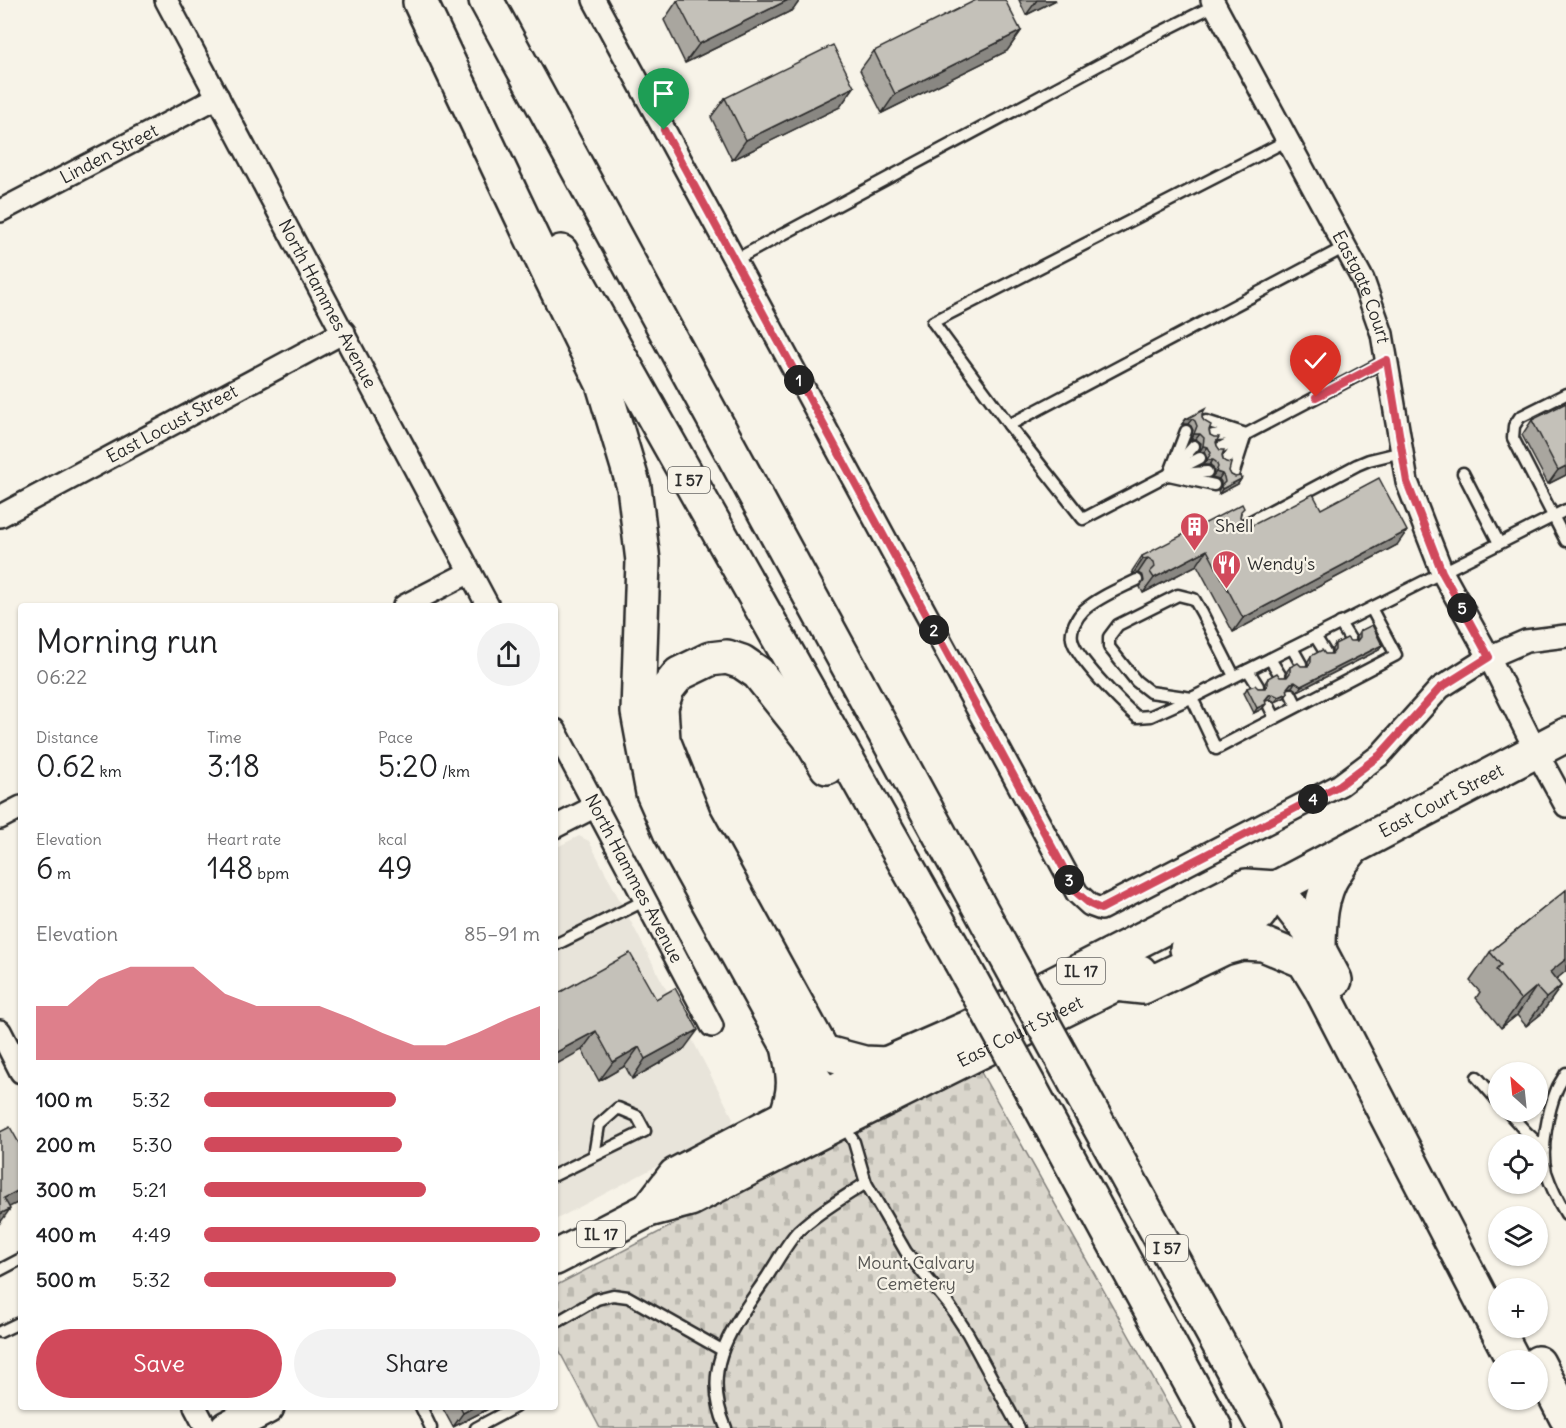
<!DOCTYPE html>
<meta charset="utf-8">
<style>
:root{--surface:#fff;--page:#f2f2f2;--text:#202124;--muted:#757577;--accent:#d1495b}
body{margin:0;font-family:Delius,sans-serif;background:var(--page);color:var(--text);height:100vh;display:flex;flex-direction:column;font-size:22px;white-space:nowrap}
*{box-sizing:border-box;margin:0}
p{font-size:20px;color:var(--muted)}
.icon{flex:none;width:33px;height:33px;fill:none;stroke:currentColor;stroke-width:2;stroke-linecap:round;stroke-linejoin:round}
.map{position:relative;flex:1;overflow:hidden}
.details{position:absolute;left:18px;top:603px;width:540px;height:807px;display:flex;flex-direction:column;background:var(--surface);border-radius:6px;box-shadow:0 2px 4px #0004}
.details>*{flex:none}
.needle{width:39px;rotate:333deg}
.buttons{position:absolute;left:1488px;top:1062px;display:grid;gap:12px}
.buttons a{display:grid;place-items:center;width:60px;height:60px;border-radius:50%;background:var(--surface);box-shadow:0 2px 4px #0004;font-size:30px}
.pin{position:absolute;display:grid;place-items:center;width:51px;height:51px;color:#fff;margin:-62px -26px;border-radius:50% 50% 50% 0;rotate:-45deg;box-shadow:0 0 6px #0007}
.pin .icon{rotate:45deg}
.km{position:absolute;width:30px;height:30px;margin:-15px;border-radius:50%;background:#222;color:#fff;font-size:16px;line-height:30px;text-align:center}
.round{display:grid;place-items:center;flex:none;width:63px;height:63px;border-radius:32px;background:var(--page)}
.headline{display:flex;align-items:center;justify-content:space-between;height:102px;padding:0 18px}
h1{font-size:33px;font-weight:600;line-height:45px}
.stats{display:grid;grid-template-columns:repeat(3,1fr);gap:9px;height:102px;padding:6px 18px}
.stats div{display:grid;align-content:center}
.stats b{font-size:30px;font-weight:600}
.stats small{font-size:16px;font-weight:400}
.stats p{font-size:16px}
.chart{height:168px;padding:12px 18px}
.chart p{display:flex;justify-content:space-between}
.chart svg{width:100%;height:108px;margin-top:6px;fill:var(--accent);opacity:.7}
.button{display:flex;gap:12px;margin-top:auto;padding:12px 18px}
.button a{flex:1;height:69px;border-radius:36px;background:var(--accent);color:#fff;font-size:24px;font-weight:600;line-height:69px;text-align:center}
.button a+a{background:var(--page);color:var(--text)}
ul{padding:0 18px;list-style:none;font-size:20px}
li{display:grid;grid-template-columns:96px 72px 1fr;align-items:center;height:45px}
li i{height:15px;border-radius:8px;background:var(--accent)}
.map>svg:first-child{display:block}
</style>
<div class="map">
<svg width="1566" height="1428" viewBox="0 0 1566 1428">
<defs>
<pattern id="cemetery-stones" width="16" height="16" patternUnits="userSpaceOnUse" patternTransform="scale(1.5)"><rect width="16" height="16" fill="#dad6cc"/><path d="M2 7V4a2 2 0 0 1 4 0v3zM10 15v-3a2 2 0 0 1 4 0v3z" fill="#bbb8af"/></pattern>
</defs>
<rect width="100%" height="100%" fill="#f7f3e8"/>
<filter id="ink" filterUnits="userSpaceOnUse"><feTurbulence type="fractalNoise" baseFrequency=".0167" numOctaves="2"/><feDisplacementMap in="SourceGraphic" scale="12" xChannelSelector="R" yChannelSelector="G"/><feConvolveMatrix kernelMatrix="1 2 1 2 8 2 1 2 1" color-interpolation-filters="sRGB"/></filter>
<g filter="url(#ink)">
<path fill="#e8e4da" d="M579,836l10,5 144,277 -2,9 -176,93v-372z"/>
<path fill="url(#cemetery-stones)" stroke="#82807c" stroke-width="1.5" d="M978,1067l203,361h-581l-45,-85v-57z"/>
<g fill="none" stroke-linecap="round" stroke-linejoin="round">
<defs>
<g id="service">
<path d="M1288,140l-355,182 76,103 336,-178"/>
<path d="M735,260l420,-225 60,-30"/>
<path d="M1566,394l-46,23 -6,9 -1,12 53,103"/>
<path d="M1206,421l40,13"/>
<path d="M1009,425l74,94 117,-61"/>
<path d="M1213,435l24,-1"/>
<path d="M1220,448l167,-88"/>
<path d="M1226,461l14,-20"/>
<path d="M1175,467l19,-21"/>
<path d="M1463,473l36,70"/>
<path d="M1181,474l26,-2"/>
<path d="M1169,475l17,-44"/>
<path d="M1169,475l45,10"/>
<path d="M1233,475l13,-41"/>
<path d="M1240,527l117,-62 12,-5 33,-8"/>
<path d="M1137,580c-18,9 -38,17 -53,30 -7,7 -14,19 -12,29 3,18 50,65 65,78l14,-1 40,-18"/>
<path d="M1371,608l25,47 -180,94 -24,-51c124,-63 249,-125 374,-188"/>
<path d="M1340,623l10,16"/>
<path d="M1315,636l10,16"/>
<path d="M1292,648l9,16"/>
<path d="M1270,659l10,16"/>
<path d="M1248,670l10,16"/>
<path d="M1291,694l6,12"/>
<path d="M1192,698l-42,-6 -14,-11 -27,-34v-10l9,-12 60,-30 16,4 8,14 32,63"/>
<path d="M1269,706l6,12"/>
<path d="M555,945l91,-45"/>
<path d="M1566,1073c-3,6 -7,11 -9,16 -9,21 -17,61 -11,83 5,15 12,29 20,42"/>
<path d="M1477,1077l21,24"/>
<path d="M1508,1112l18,20 18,17"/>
<path d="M843,1124l11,18 12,41 40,69 43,53 19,29 51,94"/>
<path d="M555,1175l90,-44 -8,-15 -19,-8 -19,17 -5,31"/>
<path d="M0,1270l21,-11"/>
<path d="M559,1321l38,-22 16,-4 15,2 94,53"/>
<path d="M0,1332l21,-10"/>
<path d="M421,1407l10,21"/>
<path d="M476,1428l39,-21"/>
<path d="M726,1428c-27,-63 8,-102 41,-151 9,-14 20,-34 31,-46 20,-19 45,-33 68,-48"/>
</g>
<g id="minor">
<path id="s1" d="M166,0l322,606"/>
<path d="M594,0l483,893 13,12 11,4 239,-124 40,-30 60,-67 49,-31 37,-16 40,-5"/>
<path id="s2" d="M1212,0l151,280 19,54 25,148 35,90 47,85 47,94 30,55"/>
<path id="s3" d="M0,211l218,-114"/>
<path id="s4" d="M0,516l344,-184"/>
<path d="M404,606l66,-34"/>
<path id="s5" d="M555,730l157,296"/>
<path d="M0,818l21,-11"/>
<path d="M555,827l41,-21"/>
<path d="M0,1031l21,41"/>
<path d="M195,1407l11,21"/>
</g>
<g id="primary">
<path d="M648,1210l27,-35 211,-111"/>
<path d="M555,1258l93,-48 42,-11 151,-78"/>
<path d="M227,1428l40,-21"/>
</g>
<g id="trunk">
<path id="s6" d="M1187,949l72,-35 17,-26 290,-153"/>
<path d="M886,1064l82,-36 278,-142 30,2"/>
<path id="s7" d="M841,1121l299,-149"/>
</g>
<g id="motorway">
<path d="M486,0l514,945"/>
<path d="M420,2l131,276 52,106 31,103 9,74 -5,151 15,81 17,39 117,212 39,51 15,26"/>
<path d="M561,252l399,708"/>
<path d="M827,767l-18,-30 -51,-64 -16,-11 -15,-5 -17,2 -31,15 -12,15 -6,18 2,33 31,78 129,234 41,11 22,1"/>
<path d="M1276,888l32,41 27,51"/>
<path d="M1319,950c0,-26 1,-55 16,-78 5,-8 11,-16 17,-23"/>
<path d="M1115,984l28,3 81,-39 18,-5 21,1 41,17 17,28 192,371"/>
<path d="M1068,1069l197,359"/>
<path d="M1032,1091l183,337"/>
<path d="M786,1117c11,-30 8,-41 2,-71"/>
<path d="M1538,1363l28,54"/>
</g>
</defs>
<use href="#service" stroke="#2b2b2b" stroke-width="15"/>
<use href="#minor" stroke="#2b2b2b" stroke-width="26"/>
<use href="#primary" stroke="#2b2b2b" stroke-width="38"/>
<use href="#trunk" stroke="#2b2b2b" stroke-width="38"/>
<use href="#motorway" stroke="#2b2b2b" stroke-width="38"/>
<use href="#service" stroke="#f7f3e8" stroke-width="10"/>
<use href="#minor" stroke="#f7f3e8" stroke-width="21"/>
<use href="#primary" stroke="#f7f3e8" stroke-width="33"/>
<use href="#trunk" stroke="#f7f3e8" stroke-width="33"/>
<use href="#motorway" stroke="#f7f3e8" stroke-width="33"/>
<defs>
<g id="motorway-bridge">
<path d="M1000,945l68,124"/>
<path d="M960,960l72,131"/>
</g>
</defs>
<use href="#motorway-bridge" stroke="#2b2b2b" stroke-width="38" stroke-linecap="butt"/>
<use href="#motorway-bridge" stroke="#f7f3e8" stroke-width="33"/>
</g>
<g fill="#a9a69f" stroke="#2b2b2b" stroke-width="1.5">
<path d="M680,0h120l-7,10 -108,53 -21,-43 13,-19z"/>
<path d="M1019,0h37l-30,15z"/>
<path d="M1021,31l-14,20 -125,62 -22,-43 14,-19z"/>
<path d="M854,87l-14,20 -108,53 -21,-43 14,-19z"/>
<path d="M1202,414v4l7,12 1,5 6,7 1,4 5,9 1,5 8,15 4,2 6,2 -3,5 -19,10 -1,-3 3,-5v-4l-2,-3 -7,-2 2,-5 -1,-5 -3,-2h-6l3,-7 -3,-6 -4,-1 1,-8 -5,-4h-5l2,-9 -2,-4 -3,-2h-6l4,-5z"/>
<path d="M1532,420l34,55 -18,9 -26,-49z"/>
<path d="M1321,509l76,36 -164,87 -36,-67 -54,28 -3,-6 4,-6 -1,-5 -5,-3 -5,1 -1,-3 10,-15 99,-43 -1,4 4,4 9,4z"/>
<path d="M1360,631l22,14 -3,5 -81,41 -6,-4 -5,1 1,5 -4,5 -9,4 -5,-3 -5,1 -3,9 -8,4 -10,-20 3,-5h18v-5l3,-5 19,-1v-6l3,-4 18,-1v-5l3,-5 21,-2v-5l3,-5 22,-3v-5z"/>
<path d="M1566,890v81l-10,8 5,7 -20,28 -15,12 -9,-11 -16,13 -25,-30 4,-6 -10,-11 20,-29z"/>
<path d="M555,995l129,54 -52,30 -7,-13 -26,15 -17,-31z"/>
<path d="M442,1407h50l-39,20z"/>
</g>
<g fill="#898782" stroke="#2b2b2b" stroke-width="1.5">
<path d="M788,0h12l-7,10 -108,53 14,-19z"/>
<path d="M1037,0h19l-30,15z"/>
<path d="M1021,31l-14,20 -125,62 13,-19z"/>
<path d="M854,87l-14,20 -108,53 14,-20z"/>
<path d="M1186,419h6l-4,5h-6z"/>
<path d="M1194,434h6l-4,5h-5z"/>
<path d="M1203,446l5,1 -4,5 -4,-1z"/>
<path d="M1207,460h6l-3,5h-6z"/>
<path d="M1566,466v9l-18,9 10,-14z"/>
<path d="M1216,472l6,2 -3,5 -7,-2z"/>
<path d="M1241,479l-3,5 -19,10 3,-5z"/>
<path d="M1407,531l-10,14 -164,87 10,-14z"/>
<path d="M1207,550l-10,15 -54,28 11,-15z"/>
<path d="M1148,558l-10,15 -5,1 10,-15z"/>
<path d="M1382,645l-3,5 -81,41 3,-5z"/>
<path d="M1295,682l-3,5 -5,1 4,-5z"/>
<path d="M1288,693l-4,5 -9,4 4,-5z"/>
<path d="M1273,694l-3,5 -5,1 4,-5z"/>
<path d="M1266,704l-4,5 -8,4 3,-5z"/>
<path d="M1566,959v12l-25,21 9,-20z"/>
<path d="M1561,986l-20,28 -15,12 20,-28z"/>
<path d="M1536,987l-19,28 -16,13 20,-28z"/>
<path d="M698,1030l-14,19 -52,30 13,-20z"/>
<path d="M596,1031l-14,19 -27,15v-12z"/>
<path d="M639,1047l-14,19 -26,15 14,-19z"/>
<path d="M21,1189v12l-21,11 4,-14z"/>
<path d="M10,1209l-10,14v-9z"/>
<path d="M474,1407h18l-39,20 10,-14z"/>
</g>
<g fill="#c4c1b9" stroke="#2b2b2b" stroke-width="1.5">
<path d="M680,0h108l-89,44 -22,-43z"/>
<path d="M976,0h29l16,31 -126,63 -21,-43z"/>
<path d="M833,45l21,42 -108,53 -21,-42z"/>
<path d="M1566,403v63l-8,4 -26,-50z"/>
<path d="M1205,409l-3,5v4l2,3 7,4 -2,5 1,5 4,2h5l-3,5 1,4 3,4h4l-2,5 1,5 3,2 5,1 -2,8 2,4 4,2 5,-1 1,3 -19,10 -1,-3 4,-4 -1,-5 -2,-3 -6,-2 2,-5 -2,-5 -3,-2h-6l4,-7 -3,-6 -5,-1 1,-8 -4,-4h-6l3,-8 -2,-5 -3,-2h-6z"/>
<path d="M1379,478l28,53 -164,87 -36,-68 -53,28 -4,-6 5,-5 -1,-5 -6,-4 -5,1 -1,-3 100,-52 2,4 -3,3 -1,6 4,4h7l2,4 60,-31 8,15z"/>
<path d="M1372,625l10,20 -81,41 -6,-4 -4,1 -4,5 1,5 -9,4 -6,-3 -4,1 -4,5 1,4 -9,4 -10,-20 8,-3 3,3h7l3,-4v-6l9,-5 3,4h7l3,-4v-6l8,-4 3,3h7l3,-4v-6l11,-6 3,4h7l3,-4v-6l12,-6 3,3h7l3,-4v-6z"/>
<path d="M1566,890v69l-16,13 11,14 -15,12 -10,-11 -15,13 -25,-30 5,-5 -11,-13z"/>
<path d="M630,953l26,46 19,-11 23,42 -53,29 -6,-12 -26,15 -17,-31 -41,22v-58z"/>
<path d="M10,1127l9,16 2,-1v47l-17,9 6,11 -10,5v-82z"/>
<path d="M460,1407h14l-11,6z"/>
</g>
</g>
<g fill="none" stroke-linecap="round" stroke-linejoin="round" filter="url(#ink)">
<defs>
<path id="route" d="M664,130l413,763 13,11 11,5 239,-124 40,-30 60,-67 49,-31 -47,-85 -35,-90 -20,-122 -71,37"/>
</defs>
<use href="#route" stroke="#fff" stroke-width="12"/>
<use href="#route" stroke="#d1495b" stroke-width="8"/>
</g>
<defs>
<symbol id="building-pin" viewBox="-11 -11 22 30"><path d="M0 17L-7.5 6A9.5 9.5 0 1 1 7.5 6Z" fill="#d1495b" stroke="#f7f3e8"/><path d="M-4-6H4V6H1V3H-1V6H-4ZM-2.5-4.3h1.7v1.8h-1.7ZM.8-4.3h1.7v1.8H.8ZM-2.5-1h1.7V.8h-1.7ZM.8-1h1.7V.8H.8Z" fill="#fff"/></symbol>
<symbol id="restaurant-pin" viewBox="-11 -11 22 30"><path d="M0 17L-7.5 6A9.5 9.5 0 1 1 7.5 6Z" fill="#d1495b" stroke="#f7f3e8"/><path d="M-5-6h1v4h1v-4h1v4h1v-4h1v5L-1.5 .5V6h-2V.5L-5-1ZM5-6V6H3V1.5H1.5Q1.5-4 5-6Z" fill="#fff"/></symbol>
</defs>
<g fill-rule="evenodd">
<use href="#building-pin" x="1178" y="510" width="33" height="45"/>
<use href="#restaurant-pin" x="1210" y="548" width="33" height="45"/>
</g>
<g text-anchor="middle" stroke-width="4.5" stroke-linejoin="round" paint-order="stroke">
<g fill="#f7f3e8" stroke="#686764" stroke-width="1.5">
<rect x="668" y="467" width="42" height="26" rx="4.5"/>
<rect x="1057" y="958" width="48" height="26" rx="4.5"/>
<rect x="577" y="1221" width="48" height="26" rx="4.5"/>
<rect x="1146" y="1235" width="42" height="26" rx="4.5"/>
</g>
<g font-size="16" font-weight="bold" fill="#2b2b2b">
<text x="689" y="486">I 57</text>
<text x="1081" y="977">IL 17</text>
<text x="601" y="1240">IL 17</text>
<text x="1167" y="1254">I 57</text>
</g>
<g font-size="18" fill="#2b2b2b" stroke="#f7f3e8">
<text dy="6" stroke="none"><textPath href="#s3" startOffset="123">Linden Street</textPath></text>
<text dy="6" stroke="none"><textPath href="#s2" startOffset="324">Eastgate Court</textPath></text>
<text dy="6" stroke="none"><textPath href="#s1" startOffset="344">North Hammes Avenue</textPath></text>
<text dy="6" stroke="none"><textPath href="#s4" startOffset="195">East Locust Street</textPath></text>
<text dy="6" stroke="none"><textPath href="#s6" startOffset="298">East Court Street</textPath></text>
<text dy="6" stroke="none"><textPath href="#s5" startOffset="168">North Hammes Avenue</textPath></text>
<text dy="6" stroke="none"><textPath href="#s7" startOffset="200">East Court Street</textPath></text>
</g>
<g font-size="18" fill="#2b2b2b" stroke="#f7f3e8" text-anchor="start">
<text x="1215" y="532">Shell</text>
<text x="1247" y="570">Wendy's</text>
</g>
<g font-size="18" fill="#575653" stroke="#f7f3e8">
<text x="916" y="1269">Mount Calvary<tspan x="916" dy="21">Cemetery</tspan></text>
</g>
</g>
</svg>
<div class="buttons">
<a><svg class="needle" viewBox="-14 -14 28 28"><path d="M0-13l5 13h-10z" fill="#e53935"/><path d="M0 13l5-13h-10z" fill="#757577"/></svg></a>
<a><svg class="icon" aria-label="locate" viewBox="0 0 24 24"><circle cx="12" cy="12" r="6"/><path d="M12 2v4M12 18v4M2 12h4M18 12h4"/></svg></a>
<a><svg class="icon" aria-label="layers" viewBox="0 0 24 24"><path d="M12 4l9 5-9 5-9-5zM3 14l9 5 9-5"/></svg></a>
<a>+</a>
<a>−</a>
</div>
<div class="pin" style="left:664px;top:130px;background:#1e9e55"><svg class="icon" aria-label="arrive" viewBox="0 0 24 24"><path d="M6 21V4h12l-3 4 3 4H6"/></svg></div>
<div class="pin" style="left:1316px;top:397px;background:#d93025"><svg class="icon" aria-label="check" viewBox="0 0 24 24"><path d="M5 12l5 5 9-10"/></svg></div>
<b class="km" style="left:799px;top:380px">1</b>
<b class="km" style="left:934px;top:630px">2</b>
<b class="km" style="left:1069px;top:880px">3</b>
<b class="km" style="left:1313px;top:799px">4</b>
<b class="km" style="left:1462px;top:608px">5</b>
<section class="details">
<div class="headline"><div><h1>Morning run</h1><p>06:22</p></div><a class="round"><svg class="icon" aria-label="share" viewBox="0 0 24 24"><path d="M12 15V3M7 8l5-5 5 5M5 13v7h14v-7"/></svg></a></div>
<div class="stats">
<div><p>Distance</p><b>0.62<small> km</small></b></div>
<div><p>Time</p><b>3:18</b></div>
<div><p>Pace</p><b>5:20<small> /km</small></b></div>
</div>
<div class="stats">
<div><p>Elevation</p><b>6<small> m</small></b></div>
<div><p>Heart rate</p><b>148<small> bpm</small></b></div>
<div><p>kcal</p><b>49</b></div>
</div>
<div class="chart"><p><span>Elevation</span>85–91 m</p>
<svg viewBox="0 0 160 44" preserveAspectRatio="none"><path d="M0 44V22L10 22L20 11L30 6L40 6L50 6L60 17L70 22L80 22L90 22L100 27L110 33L120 38L130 38L140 33L150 27L160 22V44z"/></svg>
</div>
<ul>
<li><b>100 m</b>5:32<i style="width:57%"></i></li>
<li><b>200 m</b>5:30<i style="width:59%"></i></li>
<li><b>300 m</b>5:21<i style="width:66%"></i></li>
<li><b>400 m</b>4:49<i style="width:100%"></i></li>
<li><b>500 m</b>5:32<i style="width:57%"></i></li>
</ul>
<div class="button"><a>Save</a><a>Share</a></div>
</section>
</div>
